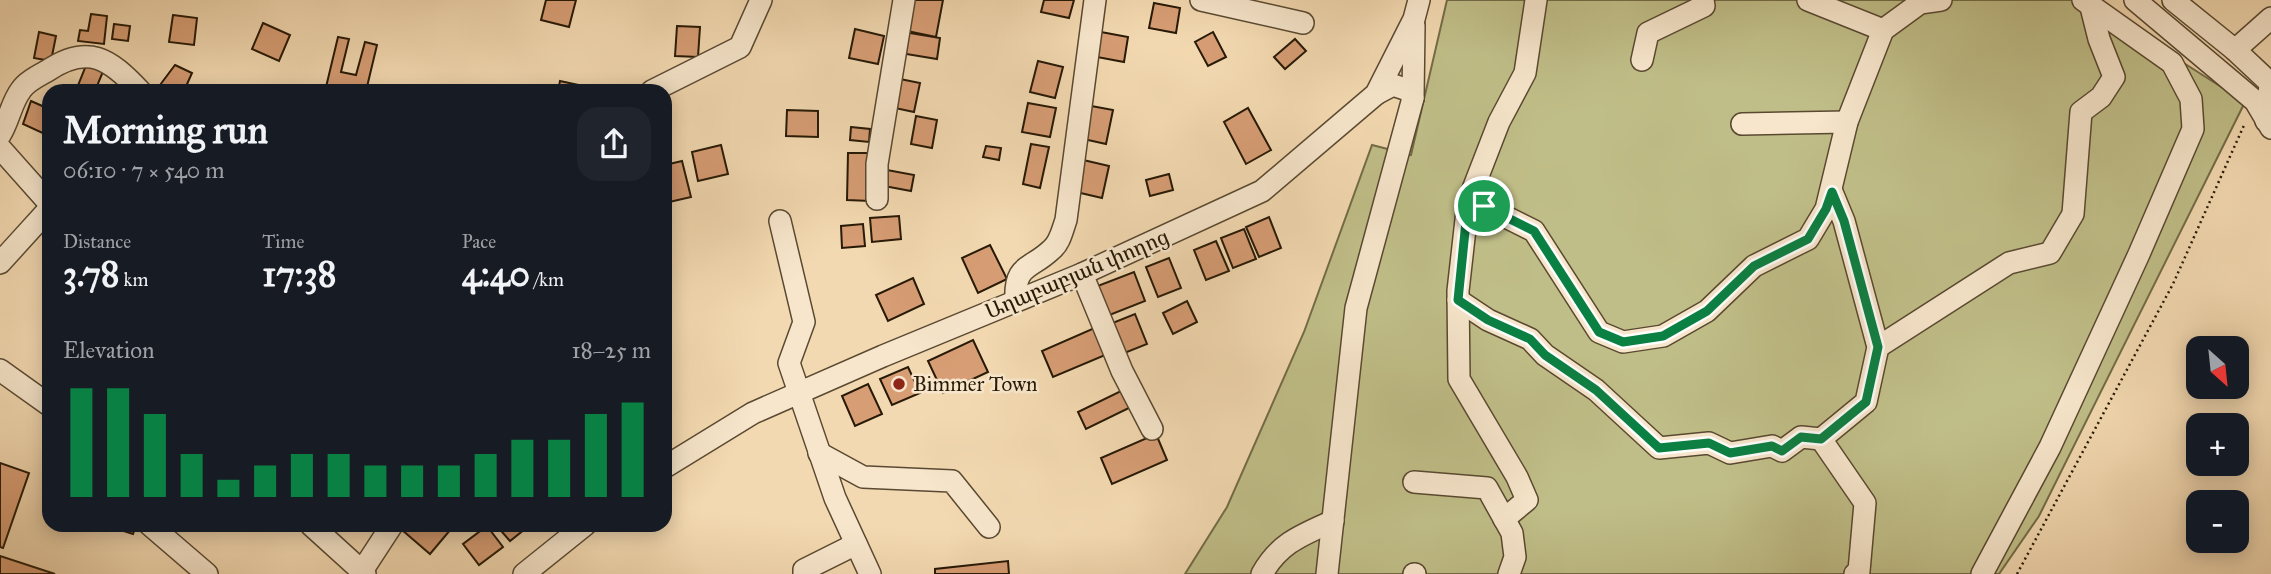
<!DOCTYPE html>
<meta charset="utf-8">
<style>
:root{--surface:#171b24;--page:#20242c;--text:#f1f3f6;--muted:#9ea1a6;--accent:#0b8043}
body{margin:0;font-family:"IM FELL Great Primer","Noto Serif Armenian",serif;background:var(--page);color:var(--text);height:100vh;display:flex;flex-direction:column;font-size:26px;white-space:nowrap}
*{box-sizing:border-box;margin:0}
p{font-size:23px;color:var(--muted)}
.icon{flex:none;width:38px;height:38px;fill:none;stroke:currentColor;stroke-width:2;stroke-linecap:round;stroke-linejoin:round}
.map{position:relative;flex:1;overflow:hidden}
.panel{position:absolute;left:42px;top:84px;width:630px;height:448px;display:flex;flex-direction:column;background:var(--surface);border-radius:21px;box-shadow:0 4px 18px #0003}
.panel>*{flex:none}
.needle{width:46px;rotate:153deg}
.tools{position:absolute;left:2186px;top:336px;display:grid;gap:14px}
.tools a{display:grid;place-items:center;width:63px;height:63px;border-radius:14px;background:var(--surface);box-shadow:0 4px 18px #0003;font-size:35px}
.pin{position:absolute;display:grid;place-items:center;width:60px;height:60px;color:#fff;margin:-30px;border:4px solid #fff;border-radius:50%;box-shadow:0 2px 7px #0007}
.round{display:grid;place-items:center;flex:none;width:74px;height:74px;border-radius:21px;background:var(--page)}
.overview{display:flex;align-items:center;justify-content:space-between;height:119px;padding:0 21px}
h1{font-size:38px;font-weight:700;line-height:52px}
.figures{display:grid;grid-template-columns:repeat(3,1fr);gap:10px;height:119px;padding:7px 21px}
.figures div{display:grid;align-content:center}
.figures b{font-size:35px;font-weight:700}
.figures small{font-size:19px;font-weight:400}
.figures p{font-size:19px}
.chart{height:196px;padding:14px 21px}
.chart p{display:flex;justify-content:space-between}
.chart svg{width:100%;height:126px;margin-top:7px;stroke:var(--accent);stroke-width:6}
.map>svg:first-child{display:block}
</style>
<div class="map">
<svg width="2271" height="574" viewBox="0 0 2271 574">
<rect width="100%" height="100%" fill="#f3d9b1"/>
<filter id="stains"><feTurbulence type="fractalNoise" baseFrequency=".00286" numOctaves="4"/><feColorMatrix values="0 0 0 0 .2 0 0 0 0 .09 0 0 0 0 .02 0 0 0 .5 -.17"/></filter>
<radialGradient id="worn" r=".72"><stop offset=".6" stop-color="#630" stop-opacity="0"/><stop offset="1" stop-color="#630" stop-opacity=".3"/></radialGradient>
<path fill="#c0be88" stroke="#736c47" stroke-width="2" d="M1447,0h647l63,46 88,56 -206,414 -40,58h-814l42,-67 77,-175 68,-187 39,10z"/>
<g fill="#d79d74" stroke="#261906" stroke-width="2">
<path d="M546,0h30l-7,27 -28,-7z"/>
<path d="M913,0h30l-7,37 -29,-6z"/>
<path d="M1044,0h30l-5,18 -28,-6z"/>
<path d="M1154,3l26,5 -4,25 -27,-5z"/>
<path d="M91,14l16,2 -3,28 -26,-3 2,-11 8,1z"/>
<path d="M173,15l24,3 -3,27 -25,-3z"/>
<path d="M263,23l27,12 -11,26 -27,-12z"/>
<path d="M114,24l16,2 -2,15 -16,-2z"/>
<path d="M677,26l23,1 -2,30 -23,-1z"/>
<path d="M855,29l29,7 -6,28 -29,-6z"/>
<path d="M39,32l17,4 -5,25 -17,-3z"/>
<path d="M904,32l36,6 -3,21 -37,-6z"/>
<path d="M1101,32l27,5 -4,25 -27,-5z"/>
<path d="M1213,32l13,25 -18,9 -13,-24z"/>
<path d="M338,37l11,2 -8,33 15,3 9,-33 12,3 -11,46h-38l1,-3 -3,-1z"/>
<path d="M1295,39l11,12 -21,18 -11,-12z"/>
<path d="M1038,61l25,6 -8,31 -25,-6z"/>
<path d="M87,63l17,6 -9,22 -18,-3z"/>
<path d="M175,65l17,8 -8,18h-21l-3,-6z"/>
<path d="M900,79l20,4 -6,29 -19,-4z"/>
<path d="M560,81l28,6 -1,4h-29z"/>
<path d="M31,101l18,8v27l-26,-12z"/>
<path d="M1028,103l28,5 -6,29 -28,-5z"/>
<path d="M1086,105l27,5 -7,34 -27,-6z"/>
<path d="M1248,108l23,42 -25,14 -22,-42z"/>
<path d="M787,110l31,1v26l-32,-1z"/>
<path d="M916,116l21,4 -5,28 -21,-4z"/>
<path d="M851,127l19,2 -1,13 -19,-2z"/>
<path d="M1031,144l18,3 -9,41 -17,-4z"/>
<path d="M721,145l7,29 -30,7 -6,-29z"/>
<path d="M986,146l15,2 -2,12 -16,-3z"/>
<path d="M848,153h22v48l-23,-1z"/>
<path d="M1079,159l30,7 -7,32 -30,-7z"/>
<path d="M682,161l9,36 -26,6v-38z"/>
<path d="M887,170l27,5 -3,16 -27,-5z"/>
<path d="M1169,174l4,16 -23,6 -4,-16z"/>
<path d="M899,216l2,23 -29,3 -2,-24z"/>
<path d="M1269,217l12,31 -22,9 -13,-30z"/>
<path d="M863,224l2,22 -23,2 -1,-22z"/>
<path d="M1244,229l12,30 -23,9 -12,-30z"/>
<path d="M1216,241l13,30 -23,9 -12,-30z"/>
<path d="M990,245l17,34 -29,14 -16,-35z"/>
<path d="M1169,258l12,30 -23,9 -12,-30z"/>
<path d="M1134,272l11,29 -38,15 -12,-29z"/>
<path d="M913,278l11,26 -36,17 -12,-26z"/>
<path d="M1187,301l10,21 -24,12 -10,-21z"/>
<path d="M1135,314l12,30 -25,10 -12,-30z"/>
<path d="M1099,326l11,27 -57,24 -11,-26z"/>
<path d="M973,340l15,32 -45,21 -15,-32z"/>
<path d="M908,367l12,26 -28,12 -12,-26z"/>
<path d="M868,384l14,30 -27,12 -13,-30z"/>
<path d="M1125,389l8,17 -47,23 -8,-17z"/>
<path d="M1156,434l11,26 -55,24 -11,-26z"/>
<path d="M0,463l29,10 -26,75 -3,-1z"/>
<path d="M105,525h31l-3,9z"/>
<path d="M404,525h43l4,4 -21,25 -28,-24z"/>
<path d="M496,525h34l-20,16z"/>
<path d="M487,526l16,21 -24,18 -16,-21z"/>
<path d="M0,556l55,18h-55z"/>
<path d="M1008,561l1,13h-74v-5z"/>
</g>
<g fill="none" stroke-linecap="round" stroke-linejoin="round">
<defs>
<g id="minor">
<path d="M1201,0l102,23"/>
<path d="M1808,0l75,30"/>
<path d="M2135,0l120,101 16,27"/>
<path d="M2173,0l62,50 33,31 2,4 -4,36"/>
<path d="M2235,50l36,-32"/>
<path d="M1642,60l6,-27 56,-27 -1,-6"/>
<path d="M652,91l88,-44 21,-47"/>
<path d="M1413,98l1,-73"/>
<path d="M1742,124l105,-2"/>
<path d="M0,135c9,-14 11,-32 21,-45 5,-8 17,-14 26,-19 41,-28 63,-12 93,20"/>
<path d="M0,148l49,55"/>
<path d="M1832,192l12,29 34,126 -12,55 -45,37 44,64 -6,68 -4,3"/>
<path d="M877,199v-35l27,-164"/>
<path d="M1468,202l16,4 50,25 65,101 24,10 40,-6 44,-25 47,-45 54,-27 18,-30 21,-87 36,-92 37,-27 21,-3"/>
<path d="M780,221l24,101 -15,41 46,135 35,76"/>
<path d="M0,263l49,-54"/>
<path d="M1082,274l40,97 30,58"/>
<path d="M1458,300l30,20 42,19 15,16 51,35 63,58 50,-5 21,10 42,-7 10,5 19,-14 20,2"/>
<path d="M1016,301c-2,-37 14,-31 35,-51 9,-7 11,-19 15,-30l29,-220"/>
<path d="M1878,347l131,-84 41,-10 23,-39 8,-102 20,-15 13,-20 -15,-38 -8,-32"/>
<path d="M0,370l49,35"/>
<path d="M819,453l44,24 89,4 37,46"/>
<path d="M665,467l88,-54 130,-57 199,-82 180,-83 114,-97 38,-75 5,-19"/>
<path d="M1414,482l73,6 25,45 3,24 -6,17"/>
<path d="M1504,519l23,-19 -10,-23 -58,-98 -1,-88 10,-89 31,-80 26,-49 11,-73"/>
<path d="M150,525l57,49"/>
<path d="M311,525l54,49"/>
<path d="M362,571l30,-46"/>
<path d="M524,574l61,-49"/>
<path d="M804,574v-4l52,-26"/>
<path d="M1262,574c17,-31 40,-39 71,-53"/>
<path d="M1327,574l29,-266 57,-210 -5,-8 -15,-5 -17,9"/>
<path d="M1414,574h1"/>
<path d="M1982,574l68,-127 89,-193 54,-125 -2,-30 -19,-36 -89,-63"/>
</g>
</defs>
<use href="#minor" stroke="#594931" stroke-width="24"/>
<path stroke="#261906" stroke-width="2.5" stroke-dasharray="2 3.5" stroke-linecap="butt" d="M2017,574l156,-290 72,-161"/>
<use href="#minor" stroke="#f7e6cc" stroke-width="21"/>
</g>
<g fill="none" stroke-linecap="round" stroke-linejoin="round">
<defs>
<path id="route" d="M1832,192l12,29 34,126 -12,55 -45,37 -20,-2 -19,14 -10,-5 -42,7 -21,-10 -50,5 -63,-58 -51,-35 -15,-16 -42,-19 -30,-20 10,-98 16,4 50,25 65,101 24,10 40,-6 44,-25 47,-45 54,-27 18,-30z"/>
</defs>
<use href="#route" stroke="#fff" stroke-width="14"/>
<use href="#route" stroke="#0b8043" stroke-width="9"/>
</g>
<circle fill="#8f2418" stroke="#f7e6cc" stroke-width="2.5" cx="899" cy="384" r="7"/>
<g text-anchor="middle" stroke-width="5" stroke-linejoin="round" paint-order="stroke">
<g font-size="21" fill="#261906" stroke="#f7e6cc">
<text transform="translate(1077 274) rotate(-23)" y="7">Աղաբաբյան փողոց</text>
</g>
<g font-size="21" fill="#261906" stroke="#f7e6cc" text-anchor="start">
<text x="913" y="391">Bimmer Town</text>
</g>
</g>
<rect width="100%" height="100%" filter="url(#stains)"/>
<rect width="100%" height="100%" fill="url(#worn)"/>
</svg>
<div class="tools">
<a><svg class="needle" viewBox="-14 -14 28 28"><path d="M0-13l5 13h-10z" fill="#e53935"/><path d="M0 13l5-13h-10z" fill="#9ea1a6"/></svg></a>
<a>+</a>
<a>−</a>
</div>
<div class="pin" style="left:1484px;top:206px;background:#1e9e55"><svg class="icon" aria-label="arrive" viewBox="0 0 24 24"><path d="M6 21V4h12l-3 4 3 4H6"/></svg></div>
<section class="panel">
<div class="overview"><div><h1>Morning run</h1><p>06:10 · 7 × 540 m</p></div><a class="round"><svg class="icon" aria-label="share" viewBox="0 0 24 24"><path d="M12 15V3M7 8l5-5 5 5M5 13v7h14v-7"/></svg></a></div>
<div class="figures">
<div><p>Distance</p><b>3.78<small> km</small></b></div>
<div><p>Time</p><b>17:38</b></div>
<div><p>Pace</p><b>4:40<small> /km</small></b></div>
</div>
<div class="chart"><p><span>Elevation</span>18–25 m</p>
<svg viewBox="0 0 160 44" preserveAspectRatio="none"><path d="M5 44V6M15 44V6M25 44V15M35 44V29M45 44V38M55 44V33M65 44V29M75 44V29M85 44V33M95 44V33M105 44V33M115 44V29M125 44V24M135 44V24M145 44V15M155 44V11"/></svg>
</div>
</section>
</div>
